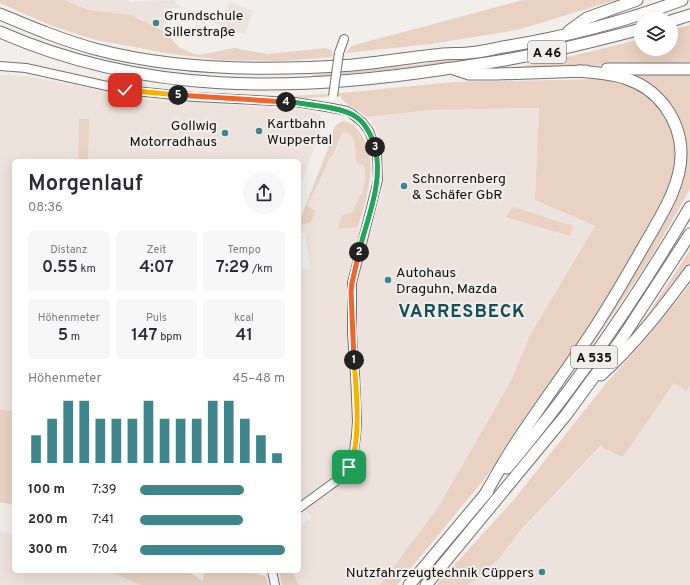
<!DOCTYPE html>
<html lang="de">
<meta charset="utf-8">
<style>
:root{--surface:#fff;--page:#f7f7f7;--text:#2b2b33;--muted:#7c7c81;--accent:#3e858e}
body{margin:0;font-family:Overpass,sans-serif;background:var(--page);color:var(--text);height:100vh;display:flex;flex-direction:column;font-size:15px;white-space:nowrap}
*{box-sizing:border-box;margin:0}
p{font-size:13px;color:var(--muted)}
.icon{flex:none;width:22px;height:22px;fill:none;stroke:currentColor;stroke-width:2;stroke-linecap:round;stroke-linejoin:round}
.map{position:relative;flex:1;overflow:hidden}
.sheet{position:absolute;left:12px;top:159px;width:289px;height:414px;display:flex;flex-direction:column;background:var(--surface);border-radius:6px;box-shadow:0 4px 16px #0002}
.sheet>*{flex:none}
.controls{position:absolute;left:634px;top:12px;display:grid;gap:8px}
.controls a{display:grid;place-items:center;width:44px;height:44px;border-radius:50%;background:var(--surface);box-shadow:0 4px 16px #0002;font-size:20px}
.pin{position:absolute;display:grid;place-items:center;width:34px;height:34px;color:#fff;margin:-17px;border-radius:8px;box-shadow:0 2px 6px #0006}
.km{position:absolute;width:20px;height:20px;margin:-10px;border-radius:50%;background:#222;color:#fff;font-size:11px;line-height:20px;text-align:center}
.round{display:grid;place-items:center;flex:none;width:42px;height:42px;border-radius:21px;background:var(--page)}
.overview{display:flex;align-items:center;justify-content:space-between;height:68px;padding:0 16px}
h1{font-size:22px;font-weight:600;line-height:30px}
.figures{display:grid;grid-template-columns:repeat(3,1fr);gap:6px;height:68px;padding:4px 16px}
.figures div{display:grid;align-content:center;border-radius:6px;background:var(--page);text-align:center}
.figures b{font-size:17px;font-weight:600}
.figures small{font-size:11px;font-weight:400}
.figures p{font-size:11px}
.chart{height:112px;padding:8px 16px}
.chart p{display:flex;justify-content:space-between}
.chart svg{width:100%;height:72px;margin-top:4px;stroke:var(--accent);stroke-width:6}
ul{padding:0 16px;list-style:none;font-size:13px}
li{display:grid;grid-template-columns:64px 48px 1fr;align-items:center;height:30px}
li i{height:10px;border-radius:5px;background:var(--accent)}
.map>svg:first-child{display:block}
</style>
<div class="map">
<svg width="690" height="585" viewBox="0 0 690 585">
<rect width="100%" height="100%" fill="#f1eeec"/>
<g fill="#ede3dc">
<path d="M65,0h64v2l44,-2 9,8 -18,1 1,23 -34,-17 -43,-5z"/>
<path d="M230,2l23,9 -8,23 -13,-3 -18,-9 1,-3 13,-13z"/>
<path d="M0,75l28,1 112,23 58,4 99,6 21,4 4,7 -1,10 -4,10 -18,49v-28h-211v-42l-9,1 -1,41h-64v250l-14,-1z"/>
<path d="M539,108l-4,92 60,26 -65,109 -19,46 -74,128 -56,75 -1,1h-81l-7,-14h7v-44l7,-6 5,-2 1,-3 -5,-4 -8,-11v-230l11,-2 -5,-36h-6l3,-8 13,-14 -8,-5 12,-27 10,-18v-3l4,-3 9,-22 5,-1 4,2 3,5 2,23 8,4 1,21 -3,8h-2l-7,17 -16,17 21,-2 12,8 12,-43 2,-21 -1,-19 -3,-12 -5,-13 -8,-10 63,-7z"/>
<path d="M674,383l12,8 4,-5v199h-222l30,-25 23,-29 81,-86 21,12z"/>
<path d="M0,531l14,4v36h95l31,14h-140z"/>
</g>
<g fill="#e9d2c2">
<path d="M0,0h65l23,10 43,5 34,17 15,16 14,6 6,1 34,-7 34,6 57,-6 6,2 2,4 -1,3 -49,4 -61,-1 -50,-6 -76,-14 -46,-15 -50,-22z"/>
<path d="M523,0h93l-99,30 -86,14 -85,9 5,-7z"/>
<path d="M690,25v37l-27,2 -91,2 -71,4c47,-8 94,-19 140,-31v10h30v-19z"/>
<path d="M552,42v3l-66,14 -62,8 -111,10 -1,-2 113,-11z"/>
<path d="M690,72v117l-41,72 -72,106h-1l41,-66 68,-144v-20l-5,-17 -10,-15 -43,-31z"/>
<path d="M603,79l32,9 13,8 11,11 9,13 6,14 3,17 -2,19 -7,18 -10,23 -53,94 -75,114 -49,64 -84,102h-17l57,-76 74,-128 19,-46 65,-109 -60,-26 4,-92 -109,2 -63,7c-8,-7 -23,-12 -27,-21l-34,2 -13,-2 49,-3 112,-11z"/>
<path d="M79,119h10l-1,42h-10z"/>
<path d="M342,121c7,0 12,4 16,9 23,27 9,67 0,97l-21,2 5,-14 11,-3 7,-17h2l3,-16 -1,-13 -8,-4c-1,-10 1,-33 -14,-29l-9,22 -4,3c0,5 -18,39 -22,47l8,6 -4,11 -9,3 -3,8v-11l28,-71 8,-25z"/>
<path d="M513,207l60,19 -3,10 -64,-19z"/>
<path d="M690,250v14l-52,67h-1z"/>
<path d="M690,284v102l-4,5 -12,-8 -51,74 -18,-8 -4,-4 -80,85 -23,30 -30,25h-32l76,-83 95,-120 41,-45z"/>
<path d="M0,410l14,1v94l-14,-3z"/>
<path d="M109,571h78l16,10 1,-10h43l18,5 3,9h-128z"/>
<path d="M279,571h13l7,14h-17z"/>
</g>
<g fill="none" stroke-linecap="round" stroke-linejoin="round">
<defs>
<g id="secondary">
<path d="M339,53l5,-14"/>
<path d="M0,66l26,2 99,22 69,7 101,5 37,6 15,3 5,3 10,8 7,9 8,22 1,27 -26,103v51l3,40 2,47 -1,15 -3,22 -10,16 -7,7 -37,27"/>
<path d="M272,571l3,14"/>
</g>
<g id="highway">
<path d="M0,14c31,13 62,26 95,35 82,22 174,22 258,16 30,-3 60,-8 90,-11 9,-1 17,0 25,-1 14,-1 28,-5 41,-7 59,-10 117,-25 173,-46"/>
<path d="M671,21l19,-6"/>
<path d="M569,31l18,-13 50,-18"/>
<path d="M0,32c143,63 294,60 445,37 27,-4 54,-7 81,-13 39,-7 77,-17 115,-27"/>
<path d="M454,69l15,5h28l89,-3"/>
<path d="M607,69h83"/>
<path d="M601,375c34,-31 62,-67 89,-104"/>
<path d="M507,468c69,-82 129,-169 183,-261"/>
<path d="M484,496c10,-17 20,-35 31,-52 25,-38 52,-74 77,-112 18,-27 34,-55 50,-83 16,-29 40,-62 39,-97 -1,-33 -23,-63 -54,-73 -15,-6 -32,-6 -48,-8"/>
<path d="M409,585l79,-94"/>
<path d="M426,585l140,-170 57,-78 67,-103"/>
</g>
</defs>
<use href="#secondary" stroke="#747170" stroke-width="10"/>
<use href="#highway" stroke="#747170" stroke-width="13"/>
<use href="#secondary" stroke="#fff" stroke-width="8"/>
<use href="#highway" stroke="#fff" stroke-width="11"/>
<defs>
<path id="secondary-bridge" d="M333,96l6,-43"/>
</defs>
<use href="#secondary-bridge" stroke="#747170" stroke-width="10" stroke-linecap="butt"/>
<use href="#secondary-bridge" stroke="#fff" stroke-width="8"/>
</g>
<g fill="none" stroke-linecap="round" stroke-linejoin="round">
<defs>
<path id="split-1" d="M349,467c13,-25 7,-79 5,-107"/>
<path id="split-2" d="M354,360l-3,-68 1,-9 7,-31"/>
<path id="split-3" d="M359,252c8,-34 25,-70 16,-105"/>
<path id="split-4" d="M286,102c12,0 23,3 34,4 31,5 45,9 55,41"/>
<path id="split-5" d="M178,95l108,7"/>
<path id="split-6" d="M125,90l53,5"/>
</defs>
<use href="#split-1" stroke="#fff" stroke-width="8"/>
<use href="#split-2" stroke="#fff" stroke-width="8"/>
<use href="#split-3" stroke="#fff" stroke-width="8"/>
<use href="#split-4" stroke="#fff" stroke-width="8"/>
<use href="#split-5" stroke="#fff" stroke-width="8"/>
<use href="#split-6" stroke="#fff" stroke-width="8"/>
<use href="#split-1" stroke="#f5b400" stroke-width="5"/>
<use href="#split-2" stroke="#f0652b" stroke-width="5"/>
<use href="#split-3" stroke="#22a559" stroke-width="5"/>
<use href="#split-4" stroke="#22a559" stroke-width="5"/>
<use href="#split-5" stroke="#f0652b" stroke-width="5"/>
<use href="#split-6" stroke="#f5b400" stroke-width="5"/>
</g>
<g fill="#3e858e" stroke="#f1eeec" stroke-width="1.5">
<circle cx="156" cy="23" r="4"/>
<circle cx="259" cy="131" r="4"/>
<circle cx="225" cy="133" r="4"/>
<circle cx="404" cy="186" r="4"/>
<circle cx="388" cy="280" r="4"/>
<circle cx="542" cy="572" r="4"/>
</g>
<g text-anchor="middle" stroke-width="4" stroke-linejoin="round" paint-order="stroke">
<g fill="#f1eeec" stroke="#535150" stroke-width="1">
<rect x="528" y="41" width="38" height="22" rx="3"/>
<rect x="571" y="346" width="46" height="22" rx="3"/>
</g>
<g font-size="13" font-weight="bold" fill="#0f0e0d">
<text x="547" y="57">A 46</text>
<text x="594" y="362">A 535</text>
</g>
<g font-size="14" fill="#0f0e0d" stroke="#f1eeec" text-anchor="start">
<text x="164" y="20">Grundschule<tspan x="164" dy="16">Sillerstraße</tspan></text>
<text x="267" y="128">Kartbahn<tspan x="267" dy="16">Wuppertal</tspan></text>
<text x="217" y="130" text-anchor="end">Gollwig<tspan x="217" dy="16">Motorradhaus</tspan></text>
<text x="412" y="183">Schnorrenberg<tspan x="412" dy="16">&amp; Schäfer GbR</tspan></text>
<text x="396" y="277">Autohaus<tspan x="396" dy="16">Draguhn, Mazda</tspan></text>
<text x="534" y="577" text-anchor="end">Nutzfahrzeugtechnik Cüppers</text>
</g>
<g font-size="18" font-weight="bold" letter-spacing="1" fill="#134f57" stroke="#f1eeec">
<text x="462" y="317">VARRESBECK</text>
</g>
</g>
</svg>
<div class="controls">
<a><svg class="icon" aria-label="layers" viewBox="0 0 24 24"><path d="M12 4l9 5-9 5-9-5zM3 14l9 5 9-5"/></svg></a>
</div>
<div class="pin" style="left:349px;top:467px;background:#1e9e55"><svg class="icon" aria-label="arrive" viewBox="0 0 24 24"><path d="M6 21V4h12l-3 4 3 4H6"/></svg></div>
<div class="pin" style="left:125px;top:90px;background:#d93025"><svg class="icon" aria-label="check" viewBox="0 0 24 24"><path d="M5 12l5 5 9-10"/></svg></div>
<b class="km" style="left:354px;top:360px">1</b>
<b class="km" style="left:359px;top:252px">2</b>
<b class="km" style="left:375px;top:147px">3</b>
<b class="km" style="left:286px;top:102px">4</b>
<b class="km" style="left:178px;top:95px">5</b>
<section class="sheet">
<div class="overview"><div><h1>Morgenlauf</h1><p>08:36</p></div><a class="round"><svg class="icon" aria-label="share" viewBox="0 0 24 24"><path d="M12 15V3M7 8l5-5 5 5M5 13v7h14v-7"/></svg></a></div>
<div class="figures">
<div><p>Distanz</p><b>0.55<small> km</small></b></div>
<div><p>Zeit</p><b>4:07</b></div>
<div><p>Tempo</p><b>7:29<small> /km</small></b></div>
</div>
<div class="figures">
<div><p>Höhenmeter</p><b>5<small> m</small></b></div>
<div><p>Puls</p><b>147<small> bpm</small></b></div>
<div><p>kcal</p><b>41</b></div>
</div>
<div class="chart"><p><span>Höhenmeter</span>45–48 m</p>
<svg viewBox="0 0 160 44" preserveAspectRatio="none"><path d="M5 44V27M15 44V17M25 44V6M35 44V6M45 44V17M55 44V17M65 44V17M75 44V6M85 44V17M95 44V17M105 44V17M115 44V6M125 44V6M135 44V17M145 44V27M155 44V38"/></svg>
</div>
<ul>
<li><b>100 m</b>7:39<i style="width:72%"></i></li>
<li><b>200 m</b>7:41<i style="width:71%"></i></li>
<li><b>300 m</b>7:04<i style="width:100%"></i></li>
</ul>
</section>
</div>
